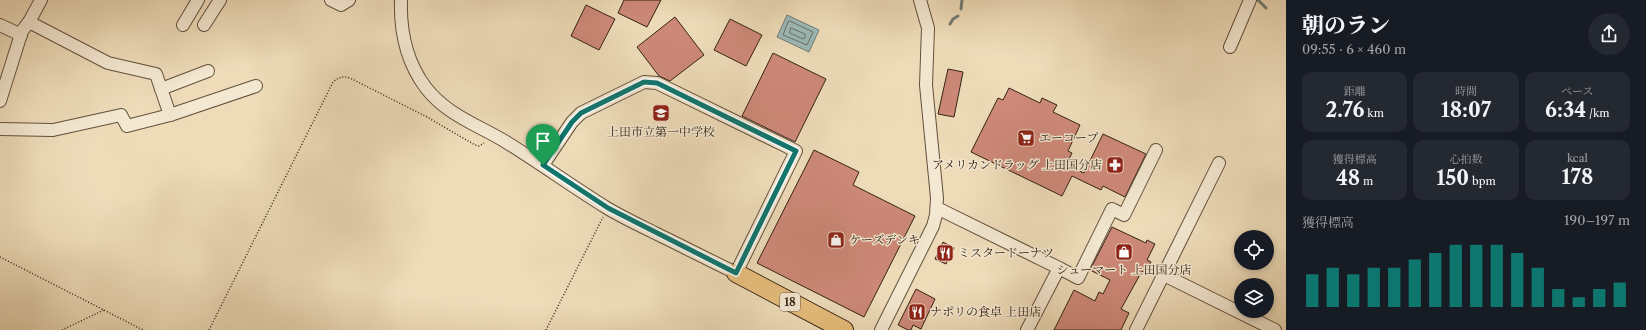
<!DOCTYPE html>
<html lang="ja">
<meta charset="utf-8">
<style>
:root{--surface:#171b24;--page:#242831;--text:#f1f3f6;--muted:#9ea1a6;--accent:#0f766e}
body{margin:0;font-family:"Libre Caslon Text","Noto Serif JP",serif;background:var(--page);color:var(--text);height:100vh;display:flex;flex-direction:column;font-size:15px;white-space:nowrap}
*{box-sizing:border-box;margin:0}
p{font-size:13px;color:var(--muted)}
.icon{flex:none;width:22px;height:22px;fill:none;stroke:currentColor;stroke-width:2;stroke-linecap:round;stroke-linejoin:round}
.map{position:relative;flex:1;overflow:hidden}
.side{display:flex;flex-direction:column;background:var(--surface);width:360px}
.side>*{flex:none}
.fabs{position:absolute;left:1234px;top:230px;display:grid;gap:8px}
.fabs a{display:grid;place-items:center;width:40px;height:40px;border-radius:50%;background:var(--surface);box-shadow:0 2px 6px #0003;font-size:20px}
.pin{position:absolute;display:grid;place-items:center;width:34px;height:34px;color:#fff;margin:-41px -17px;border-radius:50% 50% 50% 0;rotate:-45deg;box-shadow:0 0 4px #0007}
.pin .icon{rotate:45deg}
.round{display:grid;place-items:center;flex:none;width:42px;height:42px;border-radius:21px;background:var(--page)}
.overview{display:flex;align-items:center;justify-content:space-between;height:68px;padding:0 16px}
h1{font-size:22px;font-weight:800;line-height:30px}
.metrics{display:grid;grid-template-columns:repeat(3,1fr);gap:6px;height:68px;padding:4px 16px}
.metrics div{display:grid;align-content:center;border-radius:10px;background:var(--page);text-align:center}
.metrics b{font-size:20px;font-weight:800}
.metrics small{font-size:11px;font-weight:400}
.metrics p{font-size:11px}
.chart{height:112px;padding:8px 16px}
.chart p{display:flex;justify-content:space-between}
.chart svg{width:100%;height:72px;margin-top:4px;stroke:var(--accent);stroke-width:6}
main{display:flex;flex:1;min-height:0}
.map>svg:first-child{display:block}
</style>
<main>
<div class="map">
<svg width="1286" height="330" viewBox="0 0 1286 330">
<rect width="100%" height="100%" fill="#eedcb9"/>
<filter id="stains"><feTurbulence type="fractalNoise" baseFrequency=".005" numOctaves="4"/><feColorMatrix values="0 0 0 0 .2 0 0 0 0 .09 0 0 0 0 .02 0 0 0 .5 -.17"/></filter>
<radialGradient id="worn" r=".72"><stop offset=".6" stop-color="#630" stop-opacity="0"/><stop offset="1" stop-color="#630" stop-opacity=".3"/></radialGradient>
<path fill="#9cb9b8" stroke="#727d76" d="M787,15l32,15 -10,22 -32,-15z"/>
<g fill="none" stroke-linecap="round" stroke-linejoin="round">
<g stroke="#686e66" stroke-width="1">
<path d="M790,21l23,11 -6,13 -24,-10 5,-13z"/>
<path d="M791,28l14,6v4l-2,1 -13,-6z"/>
</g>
<g stroke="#727d76" stroke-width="3">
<path d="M1258,0l8,8"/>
<path d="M961,9l1,-9"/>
<path d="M950,24l3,-5 5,-3"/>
</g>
</g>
<g fill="#ce8979" stroke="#342213">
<path d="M624,0h37l-14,27 -29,-14z"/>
<path d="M586,5l29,14 -16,31 -28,-14z"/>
<path d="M675,17l29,38 -34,26 -11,-5 -22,-29z"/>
<path d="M730,19l32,16 -16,31 -32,-16z"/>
<path d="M773,53l53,26 -31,63 -53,-26z"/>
<path d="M948,69l15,3 -9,45 -16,-3z"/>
<path d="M1009,88l31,15 2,-5 15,7 -4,7 27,13 -12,26 4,2 -6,12 18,8 19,-39 43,20 -21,43 -22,-11 -2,4 -29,-14 -10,20 -91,-44 27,-54 5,2z"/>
<path d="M814,150l45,22 -6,13 62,31 -51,101 -107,-54z"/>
<path d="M1112,227l34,16 1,-3 8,4 -8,16 4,2 -6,11 -3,-2 -21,38 8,4 -8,17h-67l20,-40 21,11 4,-9 4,2 7,-14 -20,-10z"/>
<path d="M943,242l11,6 -8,16 -11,-5z"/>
<path d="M916,289l19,10 -14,30 -8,-4 -2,5h-3l-10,-5z"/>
</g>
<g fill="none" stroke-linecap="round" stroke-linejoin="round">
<defs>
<g id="minor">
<path d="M331,0l10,5 8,-5"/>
<path d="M401,0c-1,31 6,63 25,88 21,27 52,37 80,54 34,21 67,45 101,66 15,9 32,17 48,25 27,13 54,27 81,40l60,-122 -139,-68 -13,-1 -63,31 -9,9 -29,43"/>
<path d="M29,22l79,41 48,11 14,41"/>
<path d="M0,25l21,10"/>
<path d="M183,25l15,-25"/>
<path d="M204,25l16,-25"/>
<path d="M1230,47l20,-47"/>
<path d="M161,89l47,-18"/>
<path d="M0,101l22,-70 7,-9 12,-22"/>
<path d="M0,129l53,1 68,-15 6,11 43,-11 86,-29"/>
<path d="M937,208l122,60"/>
<path d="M1164,275l111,55"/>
<path d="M881,330l52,-104 3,-11 1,-17 -11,-113 2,-57 -8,-28"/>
<path d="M1027,330l32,-62 19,10 34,-69 12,6 32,-65"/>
<path d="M1136,330l83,-167"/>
</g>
<path id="highway" d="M736,273l108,57"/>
</defs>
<use href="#minor" stroke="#62503c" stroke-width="14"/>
<use href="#highway" stroke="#342213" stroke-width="20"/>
<g stroke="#342213" stroke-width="1.5" stroke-dasharray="1 2" stroke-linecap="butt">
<path d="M0,257l143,73"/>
<path d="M62,330l42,-20"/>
<path d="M209,330l124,-248c6,-5 9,-6 17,-4l77,39 48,28 4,1 5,-3"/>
<path d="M546,330l57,-113"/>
</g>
<use href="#minor" stroke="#f4e8d2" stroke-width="12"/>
<use href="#highway" stroke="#e7be7c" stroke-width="18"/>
</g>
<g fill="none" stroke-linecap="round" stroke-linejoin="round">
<defs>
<path id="route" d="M644,82l13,1 139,68 -60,122 -128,-65 -65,-43 29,-43 9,-9z"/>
</defs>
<use href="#route" stroke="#fff" stroke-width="8"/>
<use href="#route" stroke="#0f766e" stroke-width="5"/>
</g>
<defs>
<symbol id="school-square" viewBox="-11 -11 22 22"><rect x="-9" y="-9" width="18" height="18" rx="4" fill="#8f2418" stroke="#f4e8d2"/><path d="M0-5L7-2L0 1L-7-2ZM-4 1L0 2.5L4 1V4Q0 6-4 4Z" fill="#fff"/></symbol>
<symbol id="supermarket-square" viewBox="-11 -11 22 22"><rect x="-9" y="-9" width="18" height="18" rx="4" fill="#8f2418" stroke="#f4e8d2"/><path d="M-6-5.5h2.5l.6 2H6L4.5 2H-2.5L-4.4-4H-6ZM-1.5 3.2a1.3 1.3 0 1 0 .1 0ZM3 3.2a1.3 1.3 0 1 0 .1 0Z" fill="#fff"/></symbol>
<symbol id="pharmacy-square" viewBox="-11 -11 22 22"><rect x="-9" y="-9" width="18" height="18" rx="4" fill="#8f2418" stroke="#f4e8d2"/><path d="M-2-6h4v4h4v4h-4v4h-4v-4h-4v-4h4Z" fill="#fff"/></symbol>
<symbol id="shop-square" viewBox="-11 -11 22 22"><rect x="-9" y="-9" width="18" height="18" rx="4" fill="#8f2418" stroke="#f4e8d2"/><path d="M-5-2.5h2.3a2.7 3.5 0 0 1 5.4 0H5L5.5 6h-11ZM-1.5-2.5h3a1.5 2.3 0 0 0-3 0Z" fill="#fff"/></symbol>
<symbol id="restaurant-square" viewBox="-11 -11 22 22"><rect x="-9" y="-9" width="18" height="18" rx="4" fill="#8f2418" stroke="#f4e8d2"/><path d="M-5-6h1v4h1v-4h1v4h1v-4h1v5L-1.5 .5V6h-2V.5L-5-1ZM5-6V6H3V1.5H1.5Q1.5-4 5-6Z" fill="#fff"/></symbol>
</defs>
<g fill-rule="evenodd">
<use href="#school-square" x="651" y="103" width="20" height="20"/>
<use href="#supermarket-square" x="1016" y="128" width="20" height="20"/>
<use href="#pharmacy-square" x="1105" y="155" width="20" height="20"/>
<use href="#shop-square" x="826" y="230" width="20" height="20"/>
<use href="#shop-square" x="1114" y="242" width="20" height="20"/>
<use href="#restaurant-square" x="935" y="243" width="20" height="20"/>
<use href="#restaurant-square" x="907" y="302" width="20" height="20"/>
</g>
<g text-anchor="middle" stroke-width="3" stroke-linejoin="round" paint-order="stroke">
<rect fill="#f4e8d2" stroke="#6e5d4c" stroke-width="1" x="780" y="293" width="20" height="18" rx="3"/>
<g font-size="11" font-weight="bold" fill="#342213">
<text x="790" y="306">18</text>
</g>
<g font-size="12" fill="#342213" stroke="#f4e8d2" text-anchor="start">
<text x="661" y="136" text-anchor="middle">上田市立第一中学校</text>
<text x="1039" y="142">エーコープ</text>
<text x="1102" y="169" text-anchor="end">アメリカンドラッグ 上田国分店</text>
<text x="849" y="244">ケーズデンキ</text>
<text x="958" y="257">ミスタードーナツ</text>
<text x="1124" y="274" text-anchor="middle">シューマート 上田国分店</text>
<text x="930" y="316">ナポリの食卓 上田店</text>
</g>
</g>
<rect width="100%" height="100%" filter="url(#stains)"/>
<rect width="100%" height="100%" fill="url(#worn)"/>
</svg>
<div class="fabs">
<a><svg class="icon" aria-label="locate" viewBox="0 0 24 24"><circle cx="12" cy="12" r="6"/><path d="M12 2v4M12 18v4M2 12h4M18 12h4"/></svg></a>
<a><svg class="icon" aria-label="layers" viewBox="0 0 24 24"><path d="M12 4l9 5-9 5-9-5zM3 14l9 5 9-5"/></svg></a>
</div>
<div class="pin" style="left:543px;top:165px;background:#1e9e55"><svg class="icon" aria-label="arrive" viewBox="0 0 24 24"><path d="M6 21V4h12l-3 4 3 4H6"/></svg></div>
</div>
<section class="side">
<div class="overview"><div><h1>朝のラン</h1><p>09:55 · 6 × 460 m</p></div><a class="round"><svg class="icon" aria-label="share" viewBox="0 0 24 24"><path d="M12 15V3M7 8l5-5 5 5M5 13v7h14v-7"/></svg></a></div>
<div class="metrics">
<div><p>距離</p><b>2.76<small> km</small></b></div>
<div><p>時間</p><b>18:07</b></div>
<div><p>ペース</p><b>6:34<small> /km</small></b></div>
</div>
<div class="metrics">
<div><p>獲得標高</p><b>48<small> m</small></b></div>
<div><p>心拍数</p><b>150<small> bpm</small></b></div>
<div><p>kcal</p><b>178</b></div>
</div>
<div class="chart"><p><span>獲得標高</span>190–197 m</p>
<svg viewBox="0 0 160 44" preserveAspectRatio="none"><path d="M5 44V24M15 44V20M25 44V24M35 44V20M45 44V20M55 44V15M65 44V11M75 44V6M85 44V6M95 44V6M105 44V11M115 44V20M125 44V33M135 44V38M145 44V33M155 44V29"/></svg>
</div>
</section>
</main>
